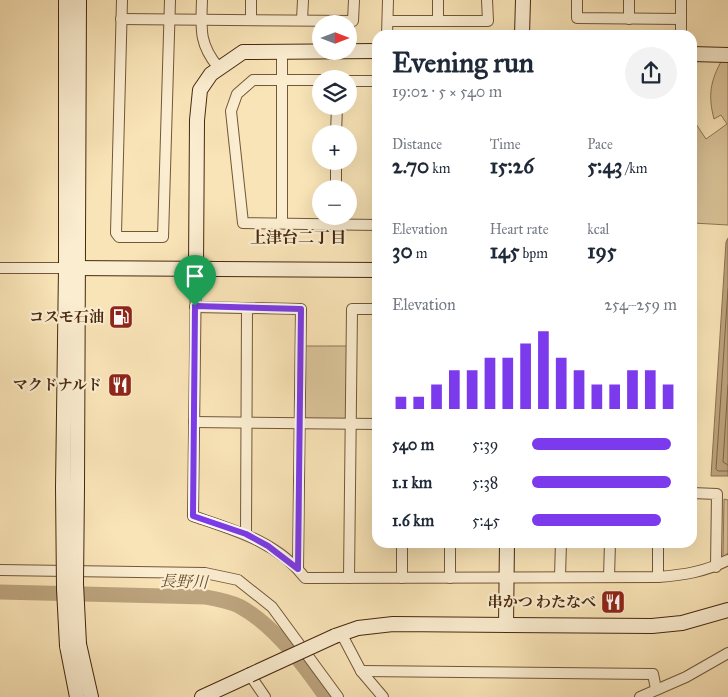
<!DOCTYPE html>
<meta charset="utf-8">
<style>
:root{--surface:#fff;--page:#f2f2f3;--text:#1f2937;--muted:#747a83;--accent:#7c3aed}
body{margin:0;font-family:"IM FELL Great Primer","Noto Serif JP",serif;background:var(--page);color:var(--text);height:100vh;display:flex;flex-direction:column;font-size:19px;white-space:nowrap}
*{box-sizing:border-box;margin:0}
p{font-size:16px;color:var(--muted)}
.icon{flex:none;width:28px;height:28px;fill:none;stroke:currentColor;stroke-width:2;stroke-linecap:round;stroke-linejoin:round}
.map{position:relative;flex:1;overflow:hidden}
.sheet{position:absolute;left:372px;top:30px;width:325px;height:518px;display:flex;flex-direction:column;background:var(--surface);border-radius:15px;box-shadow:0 5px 20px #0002}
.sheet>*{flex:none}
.needle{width:32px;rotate:90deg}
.controls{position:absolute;left:312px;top:15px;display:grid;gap:10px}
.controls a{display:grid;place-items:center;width:45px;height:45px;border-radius:50%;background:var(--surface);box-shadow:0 5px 20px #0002;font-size:25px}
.pin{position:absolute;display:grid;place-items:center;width:42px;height:42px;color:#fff;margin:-51px -21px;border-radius:50% 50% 50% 0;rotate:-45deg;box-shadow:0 0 5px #0007}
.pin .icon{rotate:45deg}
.round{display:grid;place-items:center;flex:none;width:52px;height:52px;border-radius:26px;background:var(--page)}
.headline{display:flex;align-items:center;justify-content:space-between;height:85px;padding:0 20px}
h1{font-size:28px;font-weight:800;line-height:38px}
.metrics{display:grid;grid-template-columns:repeat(3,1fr);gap:8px;height:85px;padding:5px 20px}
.metrics div{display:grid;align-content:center}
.metrics b{font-size:21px;font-weight:800}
.metrics small{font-size:14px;font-weight:400}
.metrics p{font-size:14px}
.chart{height:140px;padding:10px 20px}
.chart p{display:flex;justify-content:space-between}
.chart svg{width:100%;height:90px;margin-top:5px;stroke:var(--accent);stroke-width:6}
ul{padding:0 20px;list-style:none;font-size:16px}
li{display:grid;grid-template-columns:80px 60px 1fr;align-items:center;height:38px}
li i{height:12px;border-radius:6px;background:var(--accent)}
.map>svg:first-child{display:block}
</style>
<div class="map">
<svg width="728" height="697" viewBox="0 0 728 697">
<rect width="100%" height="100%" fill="#f9e4b7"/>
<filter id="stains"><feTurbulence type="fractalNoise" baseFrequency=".004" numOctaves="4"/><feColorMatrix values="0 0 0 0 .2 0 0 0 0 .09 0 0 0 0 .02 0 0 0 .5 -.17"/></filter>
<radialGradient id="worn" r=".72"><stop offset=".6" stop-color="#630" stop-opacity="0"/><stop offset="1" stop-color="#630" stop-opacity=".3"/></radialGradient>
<g fill="#dbc49a" stroke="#907654">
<path d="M722,60h6v165l-35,-2 -1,-155 4,56 10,15 21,-15 -6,-9 -7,4c-6,-23 -4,-38 8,-59z"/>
<path d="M304,346h45l-2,76 -45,-1z"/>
<path d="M724,499l4,1v53l-5,4z"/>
</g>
<path fill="#bca47e" stroke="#8d7252" d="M728,238v238h-17l15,-234z"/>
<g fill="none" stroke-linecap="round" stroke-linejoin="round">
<g stroke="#816646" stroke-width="1">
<path d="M728,289l-12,180 2,2h10"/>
<path d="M728,385l-5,77 5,3"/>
</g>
<path stroke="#bca47e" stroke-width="15" d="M0,592l206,5c11,2 23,4 33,9 34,18 66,60 87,91"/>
<defs>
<g id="street">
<path d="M122,0l-6,233 3,4h44l7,-237"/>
<path d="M202,0c-1,29 -3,44 16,67"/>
<path d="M577,0v18l104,1"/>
<path d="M121,19l232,2 1,-21"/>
<path d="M629,19v-19"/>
<path d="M251,20v-20"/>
<path d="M302,20l1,-20"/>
<path d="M388,21h100l-1,-21"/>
<path d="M438,21v-21"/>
<path d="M387,35l1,-35"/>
<path d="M681,35v-35"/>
<path d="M321,80h-68l-16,14 -6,17 12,112 135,2"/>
<path d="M349,81h29"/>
<path d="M336,134l1,-28"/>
<path d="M336,189v-28"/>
<path d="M282,223v-171"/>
<path d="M0,268h66"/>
<path d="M196,269l-3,247c41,14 85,26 112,62l353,-1c25,-2 47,-5 70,-17"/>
<path d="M195,307l106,2 -3,260"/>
<path d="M194,422l184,2"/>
<path d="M692,493l25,1 -1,73"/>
<path d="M246,534l1,-226"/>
<path d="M0,570l205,3 33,7 34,27 66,90"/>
<path d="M560,577l1,-35"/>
<path d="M609,577l1,-35"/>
<path d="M658,577v-35"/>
<path d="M349,578l3,-269h26"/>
<path d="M402,578v-36"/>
<path d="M450,578v-36"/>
<path d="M341,633l20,38 22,26"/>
<path d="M361,671l292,3 3,15"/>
<path d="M250,675l15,22"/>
<path d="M640,697l46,-20 42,-24"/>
</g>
<g id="secondary">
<path d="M522,35l1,-35"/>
<path d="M692,54l36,1"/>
<path d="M71,268l307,2"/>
<path d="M196,269l1,-149 3,-30 11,-16 32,-22 135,-1"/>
<path d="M63,487l3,-219v-268"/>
<path d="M77,487l2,-487"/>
<path d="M506,625l1,-83"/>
<path d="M335,636l23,-8 35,-4 259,2 30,-3 46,-13"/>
<path d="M79,644l12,53"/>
<path d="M67,646l10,51"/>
<path d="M202,697l48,-22"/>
</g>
</defs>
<use href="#street" stroke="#735739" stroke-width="12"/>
<use href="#secondary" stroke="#46280f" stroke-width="16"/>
<use href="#street" stroke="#fbedd0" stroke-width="10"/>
<use href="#secondary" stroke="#fbedd0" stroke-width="14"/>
<defs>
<g id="secondary-bridge">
<path d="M63,487l1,102 3,57"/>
<path d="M77,487l-1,97 3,60"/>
<path d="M250,675l85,-39"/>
</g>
</defs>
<use href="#secondary-bridge" stroke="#46280f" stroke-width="16" stroke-linecap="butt"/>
<use href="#secondary-bridge" stroke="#fbedd0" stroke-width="14"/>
</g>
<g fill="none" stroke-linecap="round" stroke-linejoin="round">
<defs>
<path id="route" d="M195,306l106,3 -3,260 -30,-23 -22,-12 -53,-18z"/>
</defs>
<use href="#route" stroke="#fff" stroke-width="10"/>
<use href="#route" stroke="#7c3aed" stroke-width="6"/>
</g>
<defs>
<symbol id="fuel-square" viewBox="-11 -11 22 22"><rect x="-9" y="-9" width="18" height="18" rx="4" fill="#8f2418" stroke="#fbedd0"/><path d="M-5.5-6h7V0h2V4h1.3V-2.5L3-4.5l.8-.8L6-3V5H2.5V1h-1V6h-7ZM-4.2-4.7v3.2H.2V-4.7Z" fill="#fff"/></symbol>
<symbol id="restaurant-square" viewBox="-11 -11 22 22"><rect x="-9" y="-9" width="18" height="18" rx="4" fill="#8f2418" stroke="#fbedd0"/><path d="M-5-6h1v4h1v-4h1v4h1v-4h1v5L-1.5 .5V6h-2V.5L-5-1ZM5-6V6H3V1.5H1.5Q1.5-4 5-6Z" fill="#fff"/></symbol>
</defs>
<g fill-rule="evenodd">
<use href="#fuel-square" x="107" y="303" width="28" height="28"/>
<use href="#restaurant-square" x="106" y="371" width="28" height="28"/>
<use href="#restaurant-square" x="599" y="588" width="28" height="28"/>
</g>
<g text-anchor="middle" stroke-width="4.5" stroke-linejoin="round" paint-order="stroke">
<g font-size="15" font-weight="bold" fill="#46280f" stroke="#fbedd0" text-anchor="end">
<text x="104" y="322">コスモ石油</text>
<text x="102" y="390">マクドナルド</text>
<text x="596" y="607">串かつ わたなべ</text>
</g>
<g font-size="16" font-weight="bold" fill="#46280f" stroke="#fbedd0">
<text x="298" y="243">上津台二丁目</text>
</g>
<g font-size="16" font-style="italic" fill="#694d30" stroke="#fbedd0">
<text transform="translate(184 581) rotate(2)" y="6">長野川</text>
</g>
</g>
<rect width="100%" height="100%" filter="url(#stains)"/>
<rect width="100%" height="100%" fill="url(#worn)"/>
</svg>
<div class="controls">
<a><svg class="needle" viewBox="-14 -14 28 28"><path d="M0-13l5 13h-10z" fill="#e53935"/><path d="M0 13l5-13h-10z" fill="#747a83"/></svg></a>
<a><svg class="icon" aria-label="layers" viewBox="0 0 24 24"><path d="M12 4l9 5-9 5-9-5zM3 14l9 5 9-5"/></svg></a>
<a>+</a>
<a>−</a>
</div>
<div class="pin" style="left:195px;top:306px;background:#1e9e55"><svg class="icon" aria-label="arrive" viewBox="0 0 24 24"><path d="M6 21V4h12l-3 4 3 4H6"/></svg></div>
<section class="sheet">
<div class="headline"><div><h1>Evening run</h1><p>19:02 · 5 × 540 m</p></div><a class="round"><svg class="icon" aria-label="share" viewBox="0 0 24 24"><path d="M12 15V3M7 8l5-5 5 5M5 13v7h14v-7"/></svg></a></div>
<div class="metrics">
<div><p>Distance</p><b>2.70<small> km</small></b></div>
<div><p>Time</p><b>15:26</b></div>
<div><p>Pace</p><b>5:43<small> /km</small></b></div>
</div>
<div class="metrics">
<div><p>Elevation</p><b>30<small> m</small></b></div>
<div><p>Heart rate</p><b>145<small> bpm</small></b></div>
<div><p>kcal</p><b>195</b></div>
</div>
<div class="chart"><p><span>Elevation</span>254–259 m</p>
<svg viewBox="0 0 160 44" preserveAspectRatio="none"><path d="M5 44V38M15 44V38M25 44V32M35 44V25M45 44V25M55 44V19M65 44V19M75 44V12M85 44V6M95 44V19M105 44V25M115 44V32M125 44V32M135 44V25M145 44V25M155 44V32"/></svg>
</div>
<ul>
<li><b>540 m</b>5:39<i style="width:96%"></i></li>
<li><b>1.1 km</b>5:38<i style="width:96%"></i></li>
<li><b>1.6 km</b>5:45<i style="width:89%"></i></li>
</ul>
</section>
</div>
